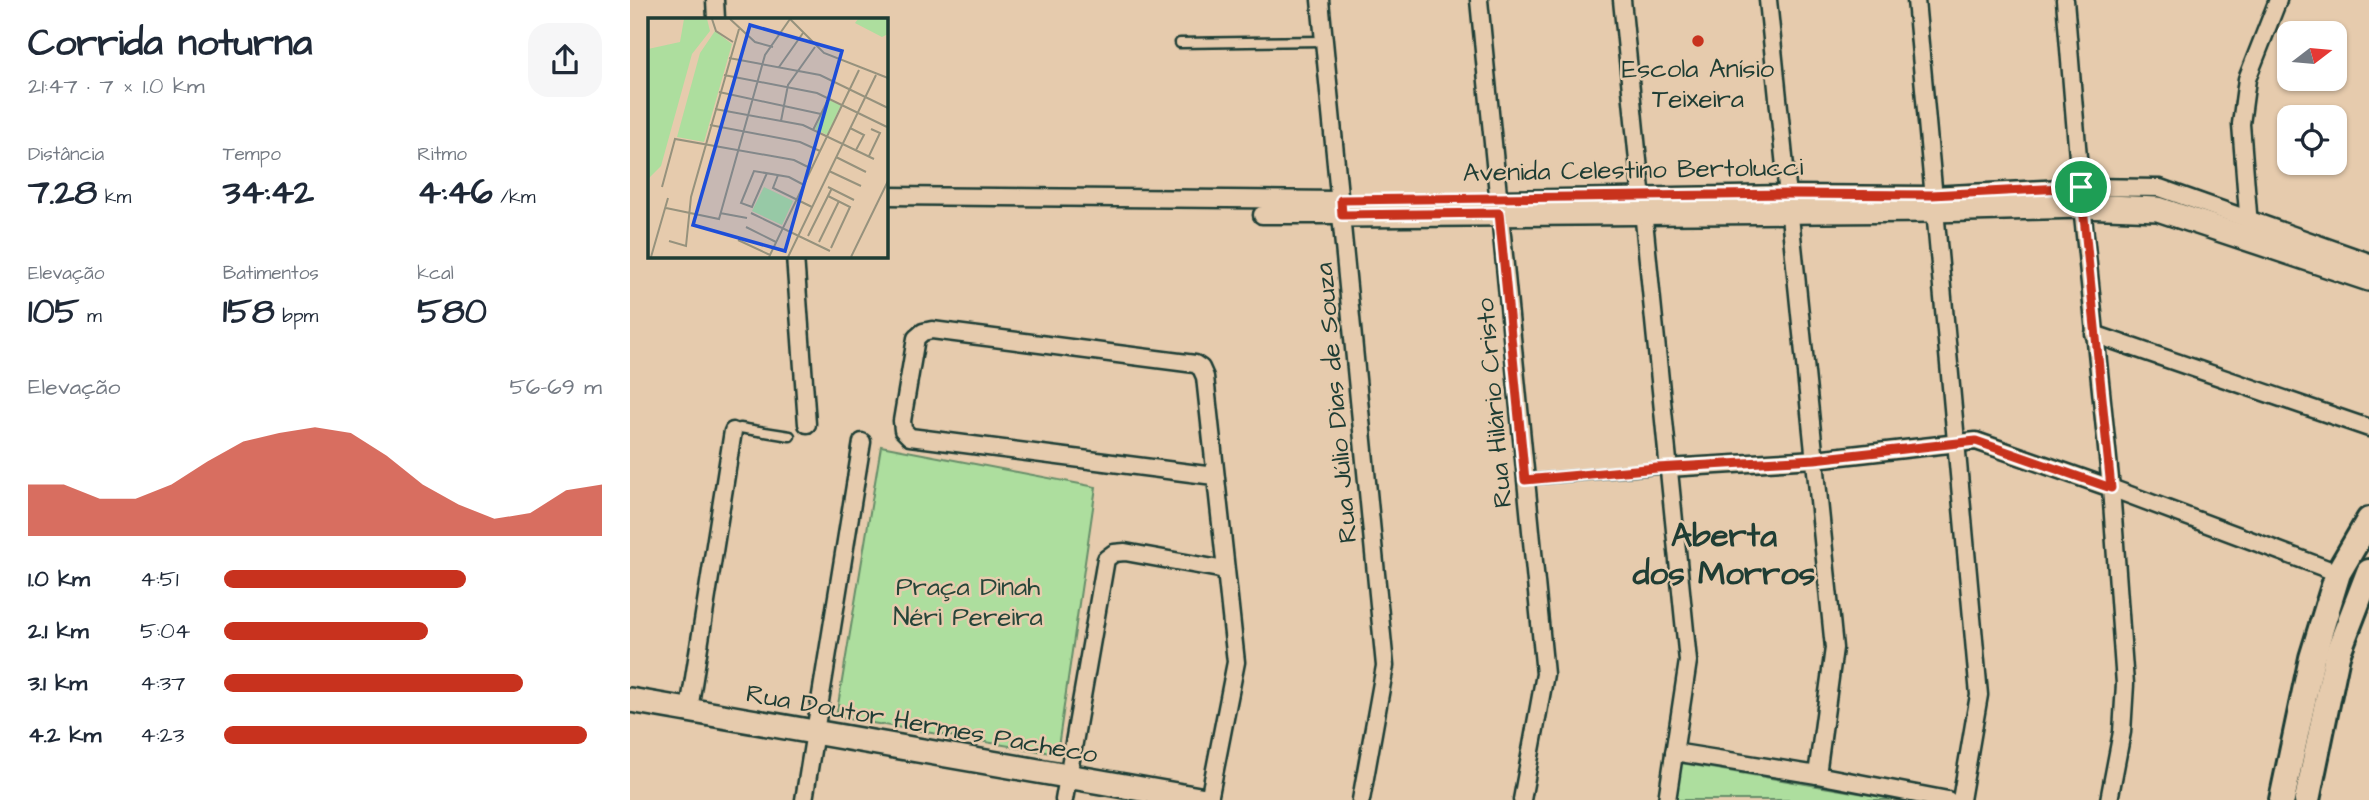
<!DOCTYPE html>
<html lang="pt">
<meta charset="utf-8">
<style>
:root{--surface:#fff;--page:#f6f6f7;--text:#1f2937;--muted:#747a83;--accent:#c8321e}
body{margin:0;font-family:"Architects Daughter",sans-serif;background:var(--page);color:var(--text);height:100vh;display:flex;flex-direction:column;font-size:26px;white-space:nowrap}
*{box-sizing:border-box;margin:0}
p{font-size:23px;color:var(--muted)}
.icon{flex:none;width:38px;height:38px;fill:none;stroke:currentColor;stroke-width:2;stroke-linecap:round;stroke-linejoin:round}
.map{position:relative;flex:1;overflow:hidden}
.drawer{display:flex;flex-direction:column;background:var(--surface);width:630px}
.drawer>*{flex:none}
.needle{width:46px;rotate:74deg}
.tools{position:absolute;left:1647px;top:21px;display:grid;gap:14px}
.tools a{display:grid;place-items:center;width:70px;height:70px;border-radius:14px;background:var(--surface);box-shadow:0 2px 5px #0004;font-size:35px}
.pin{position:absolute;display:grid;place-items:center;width:60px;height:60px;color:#fff;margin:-30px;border:4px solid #fff;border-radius:50%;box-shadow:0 2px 7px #0007}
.round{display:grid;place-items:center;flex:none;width:74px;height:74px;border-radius:21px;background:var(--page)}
.overview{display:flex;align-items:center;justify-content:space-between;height:119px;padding:0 28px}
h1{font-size:38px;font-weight:700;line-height:52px}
.figures{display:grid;grid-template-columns:repeat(3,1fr);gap:10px;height:119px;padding:7px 28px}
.figures div{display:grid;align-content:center}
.figures b{font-size:35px;font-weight:700}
.figures small{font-size:19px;font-weight:400}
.figures p{font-size:19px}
.chart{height:196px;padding:14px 28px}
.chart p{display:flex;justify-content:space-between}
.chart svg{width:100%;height:126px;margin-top:7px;fill:var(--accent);opacity:.7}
ul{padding:0 28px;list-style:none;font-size:23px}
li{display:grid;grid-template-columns:112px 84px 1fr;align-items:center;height:52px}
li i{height:18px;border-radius:9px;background:var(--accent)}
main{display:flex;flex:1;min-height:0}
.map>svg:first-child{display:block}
</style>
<main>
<section class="drawer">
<div class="overview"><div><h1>Corrida noturna</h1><p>21:47 · 7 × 1.0 km</p></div><a class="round"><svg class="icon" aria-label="share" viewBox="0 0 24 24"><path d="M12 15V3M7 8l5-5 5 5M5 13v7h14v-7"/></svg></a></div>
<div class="figures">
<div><p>Distância</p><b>7.28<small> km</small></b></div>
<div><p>Tempo</p><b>34:42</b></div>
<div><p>Ritmo</p><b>4:46<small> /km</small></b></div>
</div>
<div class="figures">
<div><p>Elevação</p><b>105<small> m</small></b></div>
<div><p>Batimentos</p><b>158<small> bpm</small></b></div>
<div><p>kcal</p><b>580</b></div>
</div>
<div class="chart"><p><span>Elevação</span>56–69 m</p>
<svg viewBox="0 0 160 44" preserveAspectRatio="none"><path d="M0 44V26L10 26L20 31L30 31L40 26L50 18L60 11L70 8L80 6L90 8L100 16L110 26L120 33L130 38L140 36L150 28L160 26V44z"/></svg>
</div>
<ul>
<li><b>1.0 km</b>4:51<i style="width:64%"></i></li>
<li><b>2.1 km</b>5:04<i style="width:54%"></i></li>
<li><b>3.1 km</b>4:37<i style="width:79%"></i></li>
<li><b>4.2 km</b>4:23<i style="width:96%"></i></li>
</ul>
</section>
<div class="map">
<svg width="1739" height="800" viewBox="0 0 1739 800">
<rect width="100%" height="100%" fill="#e6cbad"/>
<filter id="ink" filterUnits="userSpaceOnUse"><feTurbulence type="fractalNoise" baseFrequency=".0143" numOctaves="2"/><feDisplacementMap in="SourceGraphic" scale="14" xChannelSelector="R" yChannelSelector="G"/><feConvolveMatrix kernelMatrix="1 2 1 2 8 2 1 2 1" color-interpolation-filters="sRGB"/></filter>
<g filter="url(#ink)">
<g fill="#adde9e" stroke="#668e69" stroke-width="2">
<path d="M251,446l215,41 -39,267 -221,-37z"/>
<path d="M1051,763l219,37h-225z"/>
</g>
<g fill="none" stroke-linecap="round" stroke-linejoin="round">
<defs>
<g id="lane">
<path d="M550,43l144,-2"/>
<path d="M103,431l7,-3 50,8"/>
<path d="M895,480l143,-12"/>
</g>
<g id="street">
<path d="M85,0l1,19"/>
<path d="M690,0l65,666 -24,134"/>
<path d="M849,0l66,674 -23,126"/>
<path d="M992,0l66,661 -21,139"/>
<path d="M1138,0l66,648 -17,127"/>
<path d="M1286,0l63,695 -18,105"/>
<path d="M1435,0l17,206 29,282 14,196 -3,48 -13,68"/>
<path d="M256,196l455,4"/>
<path d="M868,199l290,-5 144,1 149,-8 79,1 209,74"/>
<path d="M632,215h80"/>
<path d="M1619,226l-8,-102 6,-45 31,-79"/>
<path d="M165,256l12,168"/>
<path d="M1464,334l275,94"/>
<path d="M1038,468l147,-9 161,-18 135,47 227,85"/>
<path d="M59,710l44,-279"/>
<path d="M1044,752l143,23 131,25"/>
<path d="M174,800l58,-358"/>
<path d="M434,800l42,-241 8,-6 11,-1 100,18"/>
<path d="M579,800l27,-138 -31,-285 -4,-9 -6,-4 -263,-34 -9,2 -7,6 -14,83 1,9 7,7 304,39"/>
</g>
<g id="secondary">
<path d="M712,215l591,-5 149,-4 76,3 211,70"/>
<path d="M0,700l575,100"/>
</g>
<g id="primary">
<path d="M1652,800l30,-142 26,-85 31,-53"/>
<path d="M1677,800l30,-145 32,-83"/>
</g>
</defs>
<use href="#lane" stroke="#1f3d34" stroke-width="13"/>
<use href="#street" stroke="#1f3d34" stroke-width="21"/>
<use href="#secondary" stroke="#1f3d34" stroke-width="28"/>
<use href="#primary" stroke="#1f3d34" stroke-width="30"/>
<use href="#lane" stroke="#e6cbad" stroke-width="8"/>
<use href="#street" stroke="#e6cbad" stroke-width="16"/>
<use href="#secondary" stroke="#e6cbad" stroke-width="23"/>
<use href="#primary" stroke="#e6cbad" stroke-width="24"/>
</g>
</g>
<g fill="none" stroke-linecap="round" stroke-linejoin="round" filter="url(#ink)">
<defs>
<path id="route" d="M1451,187l30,301 -135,-47 -161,18 -158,9 -132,12 -26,-267 -157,2 -1,-15 447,-6 144,1z"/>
</defs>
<use href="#route" stroke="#fff" stroke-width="14"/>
<use href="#route" stroke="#c8321e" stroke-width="9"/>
</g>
<circle fill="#c8321e" stroke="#e6cbad" stroke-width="2.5" cx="1068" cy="41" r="7"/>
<g text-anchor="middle" stroke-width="5" stroke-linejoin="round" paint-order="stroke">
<g font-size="26" fill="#1f3d34" stroke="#e6cbad">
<text x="1068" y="77">Escola Anísio<tspan x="1068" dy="30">Teixeira</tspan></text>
</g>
<g font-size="26" fill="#1f3d34" stroke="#e6cbad">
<text transform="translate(1003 169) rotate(-1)" y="9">Avenida Celestino Bertolucci</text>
<text transform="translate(705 403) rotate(-95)" y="9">Rua Júlio Dias de Souza</text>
<text transform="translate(863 403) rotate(-95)" y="9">Rua Hilário Cristo</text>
<text transform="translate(292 723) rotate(10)" y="9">Rua Doutor Hermes Pacheco</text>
</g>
<g font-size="26" fill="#264539" stroke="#e6cbad">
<text x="338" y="595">Praça Dinah<tspan x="338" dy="30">Néri Pereira</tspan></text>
</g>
<g font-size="33" font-weight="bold" fill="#1f3d34" stroke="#e6cbad">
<text x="1094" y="546">Aberta<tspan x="1094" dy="38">dos Morros</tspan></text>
</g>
</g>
<g transform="translate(18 18)">
<rect width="240" height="240" fill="#e6cbad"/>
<path d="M36,1h23l3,12 -18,23 -31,112 -13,13v-130l32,-7zM210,1h30v15l-6,3 -27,-14zM67,13l17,13 -28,98 -27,-5 23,-84zM181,82l12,5 -14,30 -12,-6zM116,169l29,14 -11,24 -30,-14z" fill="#adde9e"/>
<path fill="none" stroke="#96927d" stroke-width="2" d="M64,1l4,12 17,11M82,1l25,23 18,5M142,1l34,34 64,25M81,40l91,17 68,33M131,49l24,-34M76,57l93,18 70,34M71,74l102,22M67,91l88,16 71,34M133,103l7,-36 27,-38M62,107l90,17 20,9M202,110l14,7 -8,15M165,112l16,-32M221,138l11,-23 -9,-4M188,139l30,15M181,153l32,15M119,155l-15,34 -11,-4 13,-32 35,6 15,8M130,157l-5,13 39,19M14,169l13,-48 119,21 18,9M180,169l26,13M180,178l22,11 -19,41M18,190l53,11 46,-164 25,-36M72,195l27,5M103,195l79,38M98,209l30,15M160,218l24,-48M90,222l32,15M21,223l17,5 5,-49 48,-168M171,224l20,-41M3,239l17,-59M121,239l90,-187M140,239l88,-182M203,239l37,-76"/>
<path fill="#1d4ed8" fill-opacity="0.15" stroke="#1d4ed8" stroke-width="3.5" d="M102,7l92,26 -57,200 -92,-26z"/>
<rect width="240" height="240" fill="none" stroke="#1f3d34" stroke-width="3.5"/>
</g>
</svg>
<div class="tools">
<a><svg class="needle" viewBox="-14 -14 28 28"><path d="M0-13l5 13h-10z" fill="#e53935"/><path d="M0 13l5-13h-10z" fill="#747a83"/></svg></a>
<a><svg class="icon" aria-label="locate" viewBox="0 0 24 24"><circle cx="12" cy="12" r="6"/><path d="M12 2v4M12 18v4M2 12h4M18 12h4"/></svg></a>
</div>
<div class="pin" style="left:1451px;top:187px;background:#1e9e55"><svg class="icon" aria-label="arrive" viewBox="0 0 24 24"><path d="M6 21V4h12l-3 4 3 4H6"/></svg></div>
</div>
</main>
